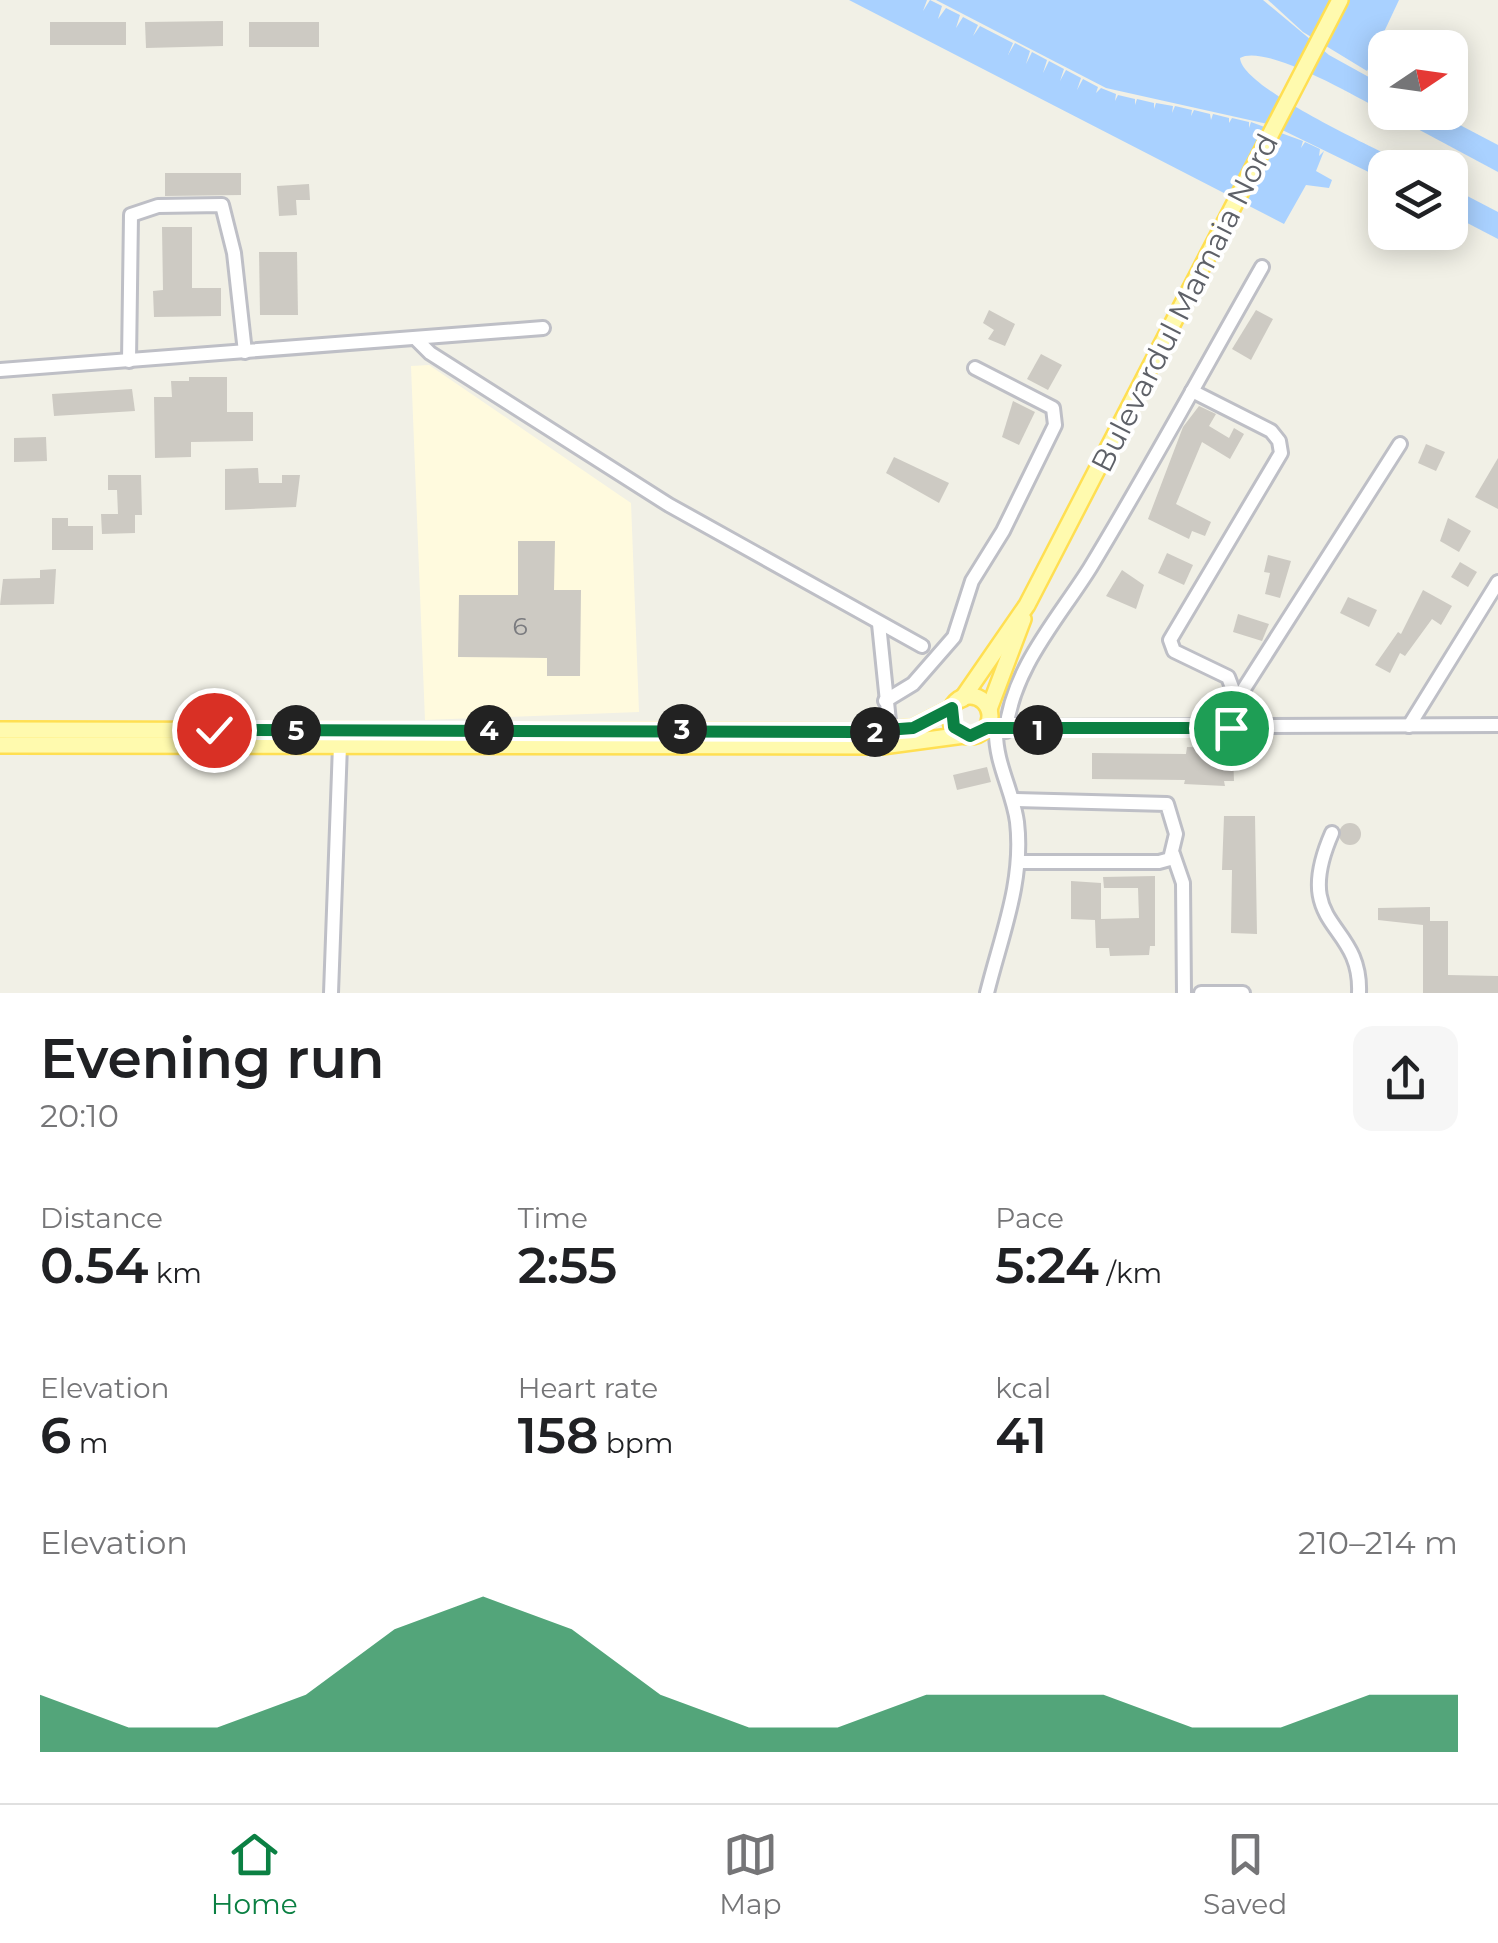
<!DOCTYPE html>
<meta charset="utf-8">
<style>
:root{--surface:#fff;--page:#f6f6f6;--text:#202124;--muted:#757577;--line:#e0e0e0;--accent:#0b8043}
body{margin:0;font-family:Montserrat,sans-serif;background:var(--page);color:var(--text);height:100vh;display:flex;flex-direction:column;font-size:38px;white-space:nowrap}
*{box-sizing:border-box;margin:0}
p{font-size:32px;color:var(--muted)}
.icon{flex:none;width:55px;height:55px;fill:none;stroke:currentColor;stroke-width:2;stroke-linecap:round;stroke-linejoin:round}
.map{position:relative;height:993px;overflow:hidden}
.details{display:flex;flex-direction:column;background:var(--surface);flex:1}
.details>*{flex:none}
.needle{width:65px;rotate:77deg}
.tools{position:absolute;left:1368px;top:30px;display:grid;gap:20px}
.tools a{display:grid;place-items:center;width:100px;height:100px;border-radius:20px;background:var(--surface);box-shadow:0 5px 25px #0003;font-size:50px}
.pin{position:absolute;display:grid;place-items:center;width:85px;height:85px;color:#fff;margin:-42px;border:5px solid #fff;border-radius:50%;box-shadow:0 2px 10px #0007}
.km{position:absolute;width:50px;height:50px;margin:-25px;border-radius:50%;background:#222;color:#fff;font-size:28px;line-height:50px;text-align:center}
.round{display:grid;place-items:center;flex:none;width:105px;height:105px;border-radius:20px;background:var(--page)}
.headline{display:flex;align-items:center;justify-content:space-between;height:170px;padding:0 40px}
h1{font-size:55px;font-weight:600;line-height:75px}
.figures{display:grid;grid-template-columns:repeat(3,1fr);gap:15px;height:170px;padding:10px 40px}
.figures div{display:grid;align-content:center}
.figures b{font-size:50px;font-weight:600}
.figures small{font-size:28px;font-weight:400}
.figures p{font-size:28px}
.chart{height:280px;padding:20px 40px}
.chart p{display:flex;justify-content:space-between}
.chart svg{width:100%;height:180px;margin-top:10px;fill:var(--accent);opacity:.7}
.menu{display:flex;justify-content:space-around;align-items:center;height:140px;border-top:2px solid var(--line);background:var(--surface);font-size:28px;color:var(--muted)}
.menu a{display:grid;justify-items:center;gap:5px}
.menu .on{color:var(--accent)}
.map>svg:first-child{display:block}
</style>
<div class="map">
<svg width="1498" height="993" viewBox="0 0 1498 993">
<rect width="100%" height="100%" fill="#f1f0e6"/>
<path fill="#fffade" d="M429,365l202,138 8,209 -214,8 -14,-354z"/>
<g fill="#a9d1ff">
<path d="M849,0h78l-4,11 7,-11 12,6 -4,13 8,-11 14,7 -4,13 7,-11 15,8 -5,11 7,-10 33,17 -5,12 7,-12 15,8 -4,13 6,-12 15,8 -4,13 6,-12 15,8 -4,12 6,-11 15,8 -4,12 6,-11 15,8 -2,6 5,-5 15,6 -1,7 3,-6 17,4v6l2,-6 17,4v6l2,-6 17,3 -1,7 3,-7 17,4 -1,6 3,-6 16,4 1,6 2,-6 16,4v5l3,-5 17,4v6l2,-6 52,19 -2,7 4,-6 15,7 -1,7 5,-5 -8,20 16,9 -3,8 -23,-3 -22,39z"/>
<path d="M936,0h327l66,55 56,31v26c-27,-14 -120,-69 -145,-54 2,31 142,93 172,109l-27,1v12l-113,-55 -166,-37z"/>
<path d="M1268,0h131l-16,34 2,25 -9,-5 -9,17 -64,-39z"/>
<path d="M1386,112l51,1 61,32v27z"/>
<path d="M1450,187l48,25v27l-48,-25z"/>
</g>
<g fill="#cdcac3">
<path d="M223,21v25l-77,2 -1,-26z"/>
<rect x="50" y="22" width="76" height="23"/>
<rect x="249" y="22" width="70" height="25"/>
<path d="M165,173h76v22l-76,1z"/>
<path d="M309,184l1,16h-14l1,15 -18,1 -2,-30z"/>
<path d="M162,227h30v61h29v28l-67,1 -1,-26 10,-1z"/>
<path d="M259,252h38l1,63h-38z"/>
<path d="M989,310l26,14 -10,22 -17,-7 6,-9 -11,-7z"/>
<path d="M1256,310l17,9 -22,41 -19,-11z"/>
<path d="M1041,354l21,11 -14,25 -21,-11z"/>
<path d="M189,377h38v35h26v29l-62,1v15l-36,1 -1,-61h18l-1,-16h18z"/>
<path d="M132,389l3,22 -81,5 -2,-22z"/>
<path d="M1013,401l22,11 -16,33 -17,-8z"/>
<path d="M1199,406l17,8 -7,12 20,12 5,-10 10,6 -14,25 -28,-17 -26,62 35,18 -6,14 -13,-5 -3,8 -41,-20 35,-92z"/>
<path d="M46,437l1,24 -33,1v-24z"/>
<path d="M1426,444l19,8 -9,19 -18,-8z"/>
<path d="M894,457l55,26 -10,20 -53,-30z"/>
<path d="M1498,458v51l-23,-12z"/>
<path d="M258,468l1,15h23v-8h18l-4,32 -71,3v-41z"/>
<path d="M108,475h33l1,40h-7v18l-33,1 -1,-20h17l-1,-24h-9z"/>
<path d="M52,518h16v8h25v24h-41z"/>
<path d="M1448,518l23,13 -12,21 -19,-11z"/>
<path d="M518,541h37l-1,49h27l-1,86h-33v-18l-89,-1 1,-62h59z"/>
<path d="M1167,553l26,12 -9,20 -26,-12z"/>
<path d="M1268,555l23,6 -11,37 -15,-4 5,-21 -6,-1z"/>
<path d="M1460,562l17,10 -9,15 -17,-10z"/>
<path d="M56,569l-2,35 -54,1 3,-26 37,-1v-8z"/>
<path d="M1122,570l22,15 -8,24 -30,-13z"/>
<path d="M1423,590l29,16 -11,19 -9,-6 -27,37 -5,-3 -10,20 -15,-8 23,-33 3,2z"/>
<path d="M1348,597l29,13 -8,17 -29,-14z"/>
<path d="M1238,614l31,10 -7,17 -29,-9z"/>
<path d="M1187,747l38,1 1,5 7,1 1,27h-10l1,5 -41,-2 1,-4 -93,-1v-26l94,1z"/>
<path d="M987,767l4,15 -34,8 -4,-15z"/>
<path d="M1224,816h31l2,118 -26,-1 1,-63h-10z"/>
<circle cx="1350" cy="834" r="11"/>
<path d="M1155,876v70h-5l-1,9 -39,1 -1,-8h-13l-1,-28 -24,-1v-38l30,2v36l38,-1 -1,-30h-34l-1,-11z"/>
<path d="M1430,907v14h18v54l50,1v17h-75v-68l-45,-5v-12z"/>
</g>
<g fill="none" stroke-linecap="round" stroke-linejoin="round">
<defs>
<g id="minor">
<path d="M416,339l14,14 239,152 253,141"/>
<path d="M129,361l2,-146 27,-9 64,-1 12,48 11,99"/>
<path d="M0,370l543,-42"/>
<path d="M1192,391l79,40 8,10 2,12 -111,187 4,11 54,26 5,13 -2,37"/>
<path d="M879,624l11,107"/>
<path d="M885,701l28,-17 41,-47 18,-56 31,-50 52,-106 -2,-17 -78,-40"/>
<path d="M1233,706l167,-262"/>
<path d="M1409,726l89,-144"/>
<path d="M987,727l511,-2"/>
<path d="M1006,731c6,-62 52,-112 84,-163 60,-99 115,-201 172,-301"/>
<path d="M1014,800l153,4 9,30 -6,25 -11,3h-141"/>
<path d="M1332,833c-42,96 30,87 27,160"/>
<path d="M1173,854l10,29 1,110"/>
<path d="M331,993l9,-248"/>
<path d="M987,993c14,-57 37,-111 30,-171 -4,-31 -22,-59 -21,-92"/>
<path d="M1201,993h42"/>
</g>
<g id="major">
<circle cx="970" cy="716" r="20"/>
<path d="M962,699l65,-94 313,-605"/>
<path d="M989,709l34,-90"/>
<path d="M0,730l860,2 53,-4 39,-20"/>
<path d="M0,745l882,1 82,-11"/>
</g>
</defs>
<use href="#minor" stroke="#bebfc6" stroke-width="18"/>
<use href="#major" stroke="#ffdf52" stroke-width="20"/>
<use href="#minor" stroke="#fff" stroke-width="12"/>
<use href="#major" stroke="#fffaae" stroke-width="15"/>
</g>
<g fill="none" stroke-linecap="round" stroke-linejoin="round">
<defs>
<path id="route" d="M214,730l646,2 53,-4 39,-20 2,19 16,9 17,-8h244"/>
</defs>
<use href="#route" stroke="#fff" stroke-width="20"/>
<use href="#route" stroke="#0b8043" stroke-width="12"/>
</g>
<g text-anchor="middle" stroke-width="8" stroke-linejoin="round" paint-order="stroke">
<g font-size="25" fill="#7a7b7f">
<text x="520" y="635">6</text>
</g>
<g font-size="30" fill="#5e6168" stroke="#fff">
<text transform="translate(1185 303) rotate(-63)" y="10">Bulevardul Mamaia Nord</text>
</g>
</g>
</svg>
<div class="tools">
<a><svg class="needle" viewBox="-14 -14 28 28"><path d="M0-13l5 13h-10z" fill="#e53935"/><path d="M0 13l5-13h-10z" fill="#757577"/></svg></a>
<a><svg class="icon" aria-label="layers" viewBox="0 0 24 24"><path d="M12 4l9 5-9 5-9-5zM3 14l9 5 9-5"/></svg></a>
</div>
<div class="pin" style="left:1231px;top:728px;background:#1e9e55"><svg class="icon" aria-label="arrive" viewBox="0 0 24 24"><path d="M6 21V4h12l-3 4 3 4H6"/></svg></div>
<div class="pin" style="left:214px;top:730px;background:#d93025"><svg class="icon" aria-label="check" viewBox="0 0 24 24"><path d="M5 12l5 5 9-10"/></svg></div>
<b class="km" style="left:1038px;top:730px">1</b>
<b class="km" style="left:875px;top:732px">2</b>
<b class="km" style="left:682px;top:729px">3</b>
<b class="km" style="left:489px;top:730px">4</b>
<b class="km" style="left:296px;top:730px">5</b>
</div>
<section class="details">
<div class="headline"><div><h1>Evening run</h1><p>20:10</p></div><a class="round"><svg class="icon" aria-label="share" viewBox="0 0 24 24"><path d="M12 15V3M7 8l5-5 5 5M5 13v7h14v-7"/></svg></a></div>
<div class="figures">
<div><p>Distance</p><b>0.54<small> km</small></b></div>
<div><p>Time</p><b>2:55</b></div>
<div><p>Pace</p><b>5:24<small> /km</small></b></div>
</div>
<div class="figures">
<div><p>Elevation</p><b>6<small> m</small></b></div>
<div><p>Heart rate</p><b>158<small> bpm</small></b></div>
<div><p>kcal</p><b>41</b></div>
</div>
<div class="chart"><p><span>Elevation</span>210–214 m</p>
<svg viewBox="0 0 160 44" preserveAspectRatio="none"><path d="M0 44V30L10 38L20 38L30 30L40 14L50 6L60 14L70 30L80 38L90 38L100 30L110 30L120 30L130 38L140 38L150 30L160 30V44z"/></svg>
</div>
</section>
<nav class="menu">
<a class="on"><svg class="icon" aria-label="home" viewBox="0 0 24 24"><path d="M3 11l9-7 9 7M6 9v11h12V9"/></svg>Home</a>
<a><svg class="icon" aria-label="map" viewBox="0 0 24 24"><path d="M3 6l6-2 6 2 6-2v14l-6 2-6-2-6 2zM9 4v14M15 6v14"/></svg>Map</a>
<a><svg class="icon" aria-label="saved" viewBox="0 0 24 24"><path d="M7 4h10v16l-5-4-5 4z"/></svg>Saved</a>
</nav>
